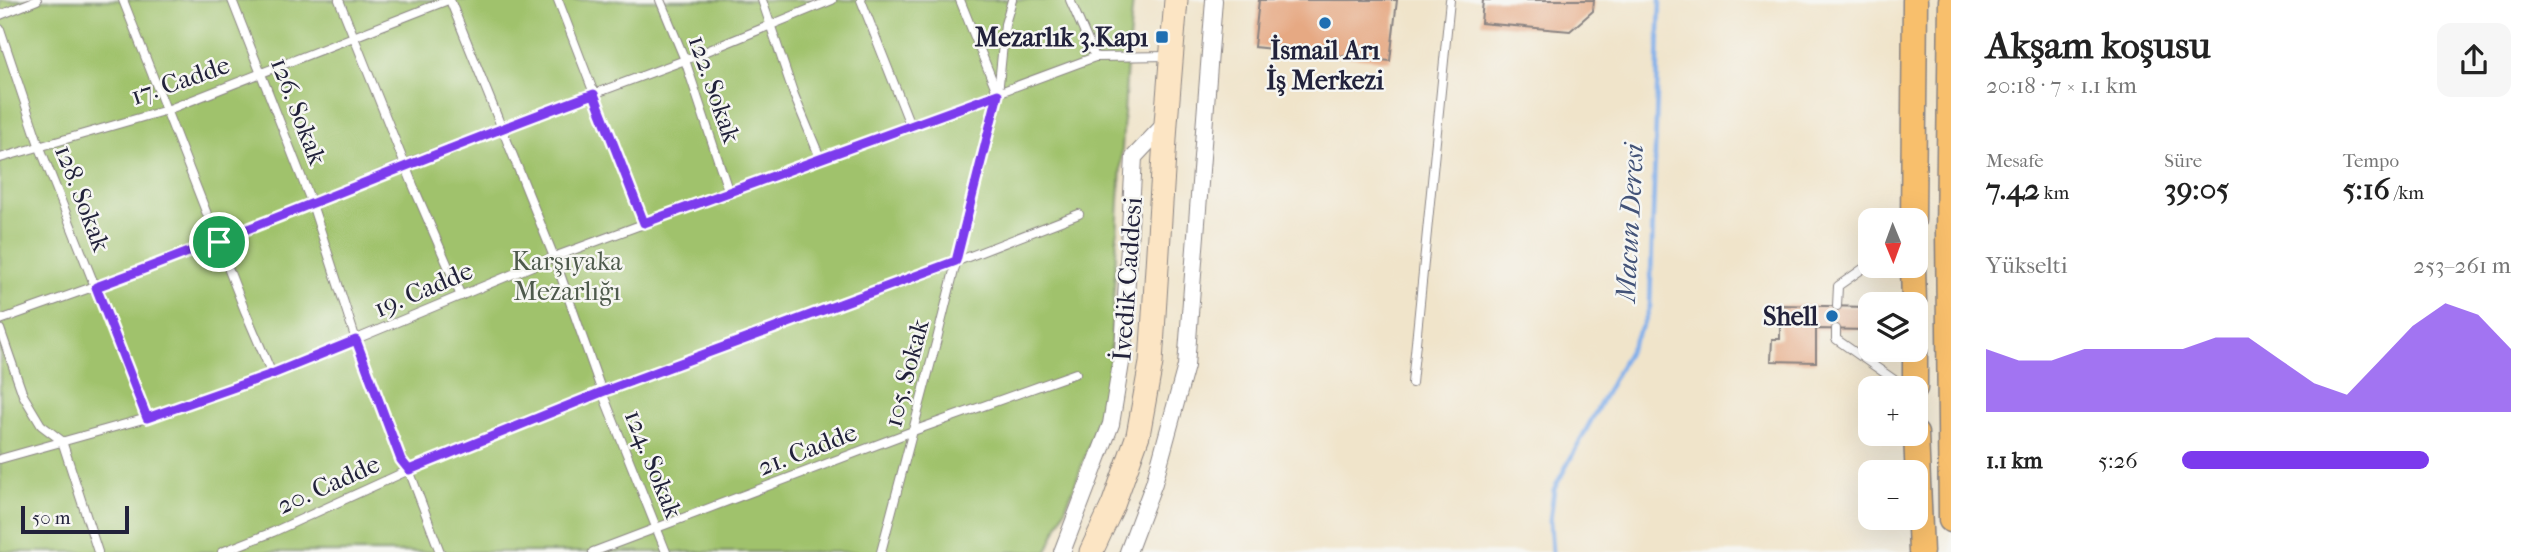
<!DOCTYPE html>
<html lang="tr">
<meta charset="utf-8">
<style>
:root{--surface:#fff;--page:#f6f6f6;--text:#222;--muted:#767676;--accent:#7c3aed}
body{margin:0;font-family:"IM FELL French Canon",serif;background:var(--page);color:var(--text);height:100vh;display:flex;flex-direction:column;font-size:26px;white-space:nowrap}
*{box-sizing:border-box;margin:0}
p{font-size:23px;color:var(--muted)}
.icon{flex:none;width:38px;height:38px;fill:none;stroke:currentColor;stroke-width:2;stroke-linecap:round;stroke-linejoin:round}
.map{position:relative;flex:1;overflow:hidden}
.panel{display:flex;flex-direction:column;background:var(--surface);width:595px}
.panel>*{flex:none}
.needle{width:46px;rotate:179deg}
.fabs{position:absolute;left:1858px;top:208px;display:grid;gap:14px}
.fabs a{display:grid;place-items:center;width:70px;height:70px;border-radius:14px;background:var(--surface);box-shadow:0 7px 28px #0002;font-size:35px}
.scale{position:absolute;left:21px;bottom:18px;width:108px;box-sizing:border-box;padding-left:7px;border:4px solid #22223b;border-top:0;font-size:19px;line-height:24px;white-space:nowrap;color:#22223b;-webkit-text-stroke:5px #f6f6f2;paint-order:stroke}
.pin{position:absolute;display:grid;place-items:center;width:60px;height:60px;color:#fff;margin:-30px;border:4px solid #fff;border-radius:50%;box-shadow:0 2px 7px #0007}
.round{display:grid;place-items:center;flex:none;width:74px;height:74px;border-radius:14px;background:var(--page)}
.head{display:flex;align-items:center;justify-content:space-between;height:119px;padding:0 35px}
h1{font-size:38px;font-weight:700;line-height:52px}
.figures{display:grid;grid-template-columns:repeat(3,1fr);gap:10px;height:119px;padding:7px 35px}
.figures div{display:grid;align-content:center}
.figures b{font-size:30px;font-weight:700}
.figures small{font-size:19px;font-weight:400}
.figures p{font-size:19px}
.chart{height:196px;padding:14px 35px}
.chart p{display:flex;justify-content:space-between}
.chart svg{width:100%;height:126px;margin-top:7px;fill:var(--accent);opacity:.7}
ul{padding:0 35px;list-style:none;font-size:23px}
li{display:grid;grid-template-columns:112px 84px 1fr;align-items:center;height:52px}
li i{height:18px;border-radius:9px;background:var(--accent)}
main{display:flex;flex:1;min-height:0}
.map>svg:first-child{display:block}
</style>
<main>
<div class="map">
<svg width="1951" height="552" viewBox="0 0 1951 552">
<rect width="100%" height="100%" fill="#f6f6f2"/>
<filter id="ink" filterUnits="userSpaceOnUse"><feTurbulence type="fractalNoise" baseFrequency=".0143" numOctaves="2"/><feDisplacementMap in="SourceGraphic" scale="14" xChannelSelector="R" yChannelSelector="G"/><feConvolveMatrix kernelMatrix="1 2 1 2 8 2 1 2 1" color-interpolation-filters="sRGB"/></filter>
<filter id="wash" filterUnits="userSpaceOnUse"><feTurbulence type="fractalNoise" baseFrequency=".00686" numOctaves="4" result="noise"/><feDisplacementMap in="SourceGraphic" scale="28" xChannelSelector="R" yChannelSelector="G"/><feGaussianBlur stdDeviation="1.57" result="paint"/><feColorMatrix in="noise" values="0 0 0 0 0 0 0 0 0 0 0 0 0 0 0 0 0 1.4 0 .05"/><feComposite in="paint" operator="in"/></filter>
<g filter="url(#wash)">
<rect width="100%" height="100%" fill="#f0e4ca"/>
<path fill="#a0c26c" stroke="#617254" stroke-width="2" d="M0,0h1133l-6,62 -18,313 -16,59 -18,51 -28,67h-1047z"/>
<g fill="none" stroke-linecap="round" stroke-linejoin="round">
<path stroke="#7faeea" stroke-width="4.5" d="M1552,552l-2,-31 4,-32 92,-170 4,-13 10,-306"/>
</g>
<g id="blocks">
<g fill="#e6a983">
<path d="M1259,0h138l-7,61 -136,-14z"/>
<path d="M1483,0h111l-1,11 -23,20 -89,-8z"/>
<path d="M1780,305l88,2v23l-52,-1v33l-45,-1 1,-22h8z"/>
</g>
</g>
</g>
<g filter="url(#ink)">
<use href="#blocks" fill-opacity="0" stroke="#898382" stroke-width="2"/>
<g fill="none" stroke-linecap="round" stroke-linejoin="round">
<defs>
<g id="service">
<path d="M123,0l122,311 27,63"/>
<path d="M232,0l80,204 44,136 45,120 8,10 31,82"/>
<path d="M339,0l76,190 46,106"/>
<path d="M450,0l104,257 48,135 64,160"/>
<path d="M558,0l86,223"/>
<path d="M660,0l25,60 44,133"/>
<path d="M762,0l32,95 27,65"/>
<path d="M861,0l50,127"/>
<path d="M960,0l37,92"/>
<path d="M1070,0l25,57"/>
<path d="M0,15l37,-15"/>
<path d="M0,29l39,116 108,273"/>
<path d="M0,158l167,-48 281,-110"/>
<path d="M1837,306l1,-20 33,-23"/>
<path d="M0,320l219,-78 186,-78 280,-104 147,-60"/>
<path d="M0,329l23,66 18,30 21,16 36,111"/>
<path d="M1836,329v10l70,49"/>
<path d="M1412,383l38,-383"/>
<path d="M0,459l147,-41 125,-44 282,-117 541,-200 76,-1"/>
<path d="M222,552l51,-20 136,-62 193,-78 322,-118 155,-60"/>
<path d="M593,552l320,-121 163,-58"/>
<path d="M881,552l56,-213 61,-245 7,-70 7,-24"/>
</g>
<g id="minor">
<path d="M1062,552l49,-128 12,-73 11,-194 32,-34"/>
<path d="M1128,552l26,-69 32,-117 28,-366"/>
</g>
<path id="secondary" d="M1091,552l22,-47 25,-70 13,-72 15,-240 10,-123"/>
<g id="primary">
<path d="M1951,0l-3,233 3,287"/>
<path d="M1913,220l2,-220"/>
<path d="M1913,266l1,38"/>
<path d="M1915,350v38"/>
<path d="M1916,434l5,118"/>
</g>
</defs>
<use href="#service" stroke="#898382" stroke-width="10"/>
<use href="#minor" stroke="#898382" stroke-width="18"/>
<use href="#secondary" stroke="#898382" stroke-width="25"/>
<use href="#primary" stroke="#898382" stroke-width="27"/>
<use href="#service" stroke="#fff" stroke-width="8"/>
<use href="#minor" stroke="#fff" stroke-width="16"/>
<use href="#secondary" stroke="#fce5c4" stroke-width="23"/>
<use href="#primary" stroke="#f8bf6c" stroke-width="24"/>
</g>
</g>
<g fill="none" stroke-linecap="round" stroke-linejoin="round" filter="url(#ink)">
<defs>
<path id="route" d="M594,94l50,129 354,-129 -42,167 -354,131 -193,78 -8,-10 -45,-120 -84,34 -125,44 -51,-131c167,-61 330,-132 498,-193z"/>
</defs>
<use href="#route" stroke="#fff" stroke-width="14"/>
<use href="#route" stroke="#7c3aed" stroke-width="9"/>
</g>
<g fill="#1f6fb2" stroke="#f6f6f2" stroke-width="2.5">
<circle cx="1325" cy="23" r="7"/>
<rect x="1155" y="30" width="14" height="14" rx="3.5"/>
<circle cx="1832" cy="316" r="7"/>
</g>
<g text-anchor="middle" stroke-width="5" stroke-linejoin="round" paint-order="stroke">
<g font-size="26" font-weight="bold" fill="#22223b" stroke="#f6f6f2" text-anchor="end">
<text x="1148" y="46">Mezarlık 3.Kapı</text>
<text x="1325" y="59" text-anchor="middle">İsmail Arı<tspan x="1325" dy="30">İş Merkezi</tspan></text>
<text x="1818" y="325">Shell</text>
</g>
<g font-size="26" fill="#22223b" stroke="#f6f6f2">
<text transform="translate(180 80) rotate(-19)" y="9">17. Cadde</text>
<text transform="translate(715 89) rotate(71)" y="9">122. Sokak</text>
<text transform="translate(299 111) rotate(69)" y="9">126. Sokak</text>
<text transform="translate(83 198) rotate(69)" y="9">128. Sokak</text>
<text transform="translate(1127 279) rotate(-86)" y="9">İvedik Caddesi</text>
<text transform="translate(423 289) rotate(-23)" y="9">19. Cadde</text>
<text transform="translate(906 373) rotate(-75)" y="9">105. Sokak</text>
<text transform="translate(807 449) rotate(-21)" y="9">21. Cadde</text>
<text transform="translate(654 464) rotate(68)" y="9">124. Sokak</text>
<text transform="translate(328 484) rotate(-24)" y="9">20. Cadde</text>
</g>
<g font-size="26" fill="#4e5a4c" stroke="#f6f6f2">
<text x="567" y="270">Karşıyaka<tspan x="567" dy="30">Mezarlığı</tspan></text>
</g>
<g font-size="28" font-style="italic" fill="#435378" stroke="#f6f6f2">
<text transform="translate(1629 223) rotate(-87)" y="10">Macun Deresi</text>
</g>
</g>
</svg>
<div class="fabs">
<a><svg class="needle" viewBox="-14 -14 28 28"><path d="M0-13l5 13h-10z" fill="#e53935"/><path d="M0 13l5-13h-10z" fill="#767676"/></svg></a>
<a><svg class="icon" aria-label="layers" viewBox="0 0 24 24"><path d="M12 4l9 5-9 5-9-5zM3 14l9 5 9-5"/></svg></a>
<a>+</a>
<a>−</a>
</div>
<div class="scale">50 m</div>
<div class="pin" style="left:219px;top:242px;background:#1e9e55"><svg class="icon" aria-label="arrive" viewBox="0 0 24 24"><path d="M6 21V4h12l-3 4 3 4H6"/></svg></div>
</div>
<section class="panel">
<div class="head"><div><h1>Akşam koşusu</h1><p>20:18 · 7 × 1.1 km</p></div><a class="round"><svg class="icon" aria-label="share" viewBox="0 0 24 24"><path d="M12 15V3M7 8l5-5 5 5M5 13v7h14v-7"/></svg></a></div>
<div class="figures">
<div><p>Mesafe</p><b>7.42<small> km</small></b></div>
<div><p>Süre</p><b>39:05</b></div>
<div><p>Tempo</p><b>5:16<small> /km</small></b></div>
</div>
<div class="chart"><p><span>Yükselti</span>253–261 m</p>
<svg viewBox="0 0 160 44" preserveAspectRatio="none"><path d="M0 44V22L10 26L20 26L30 22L40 22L50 22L60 22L70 18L80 18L90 26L100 34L110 38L120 26L130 14L140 6L150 10L160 22V44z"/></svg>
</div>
<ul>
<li><b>1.1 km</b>5:26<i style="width:75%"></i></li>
</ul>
</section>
</main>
